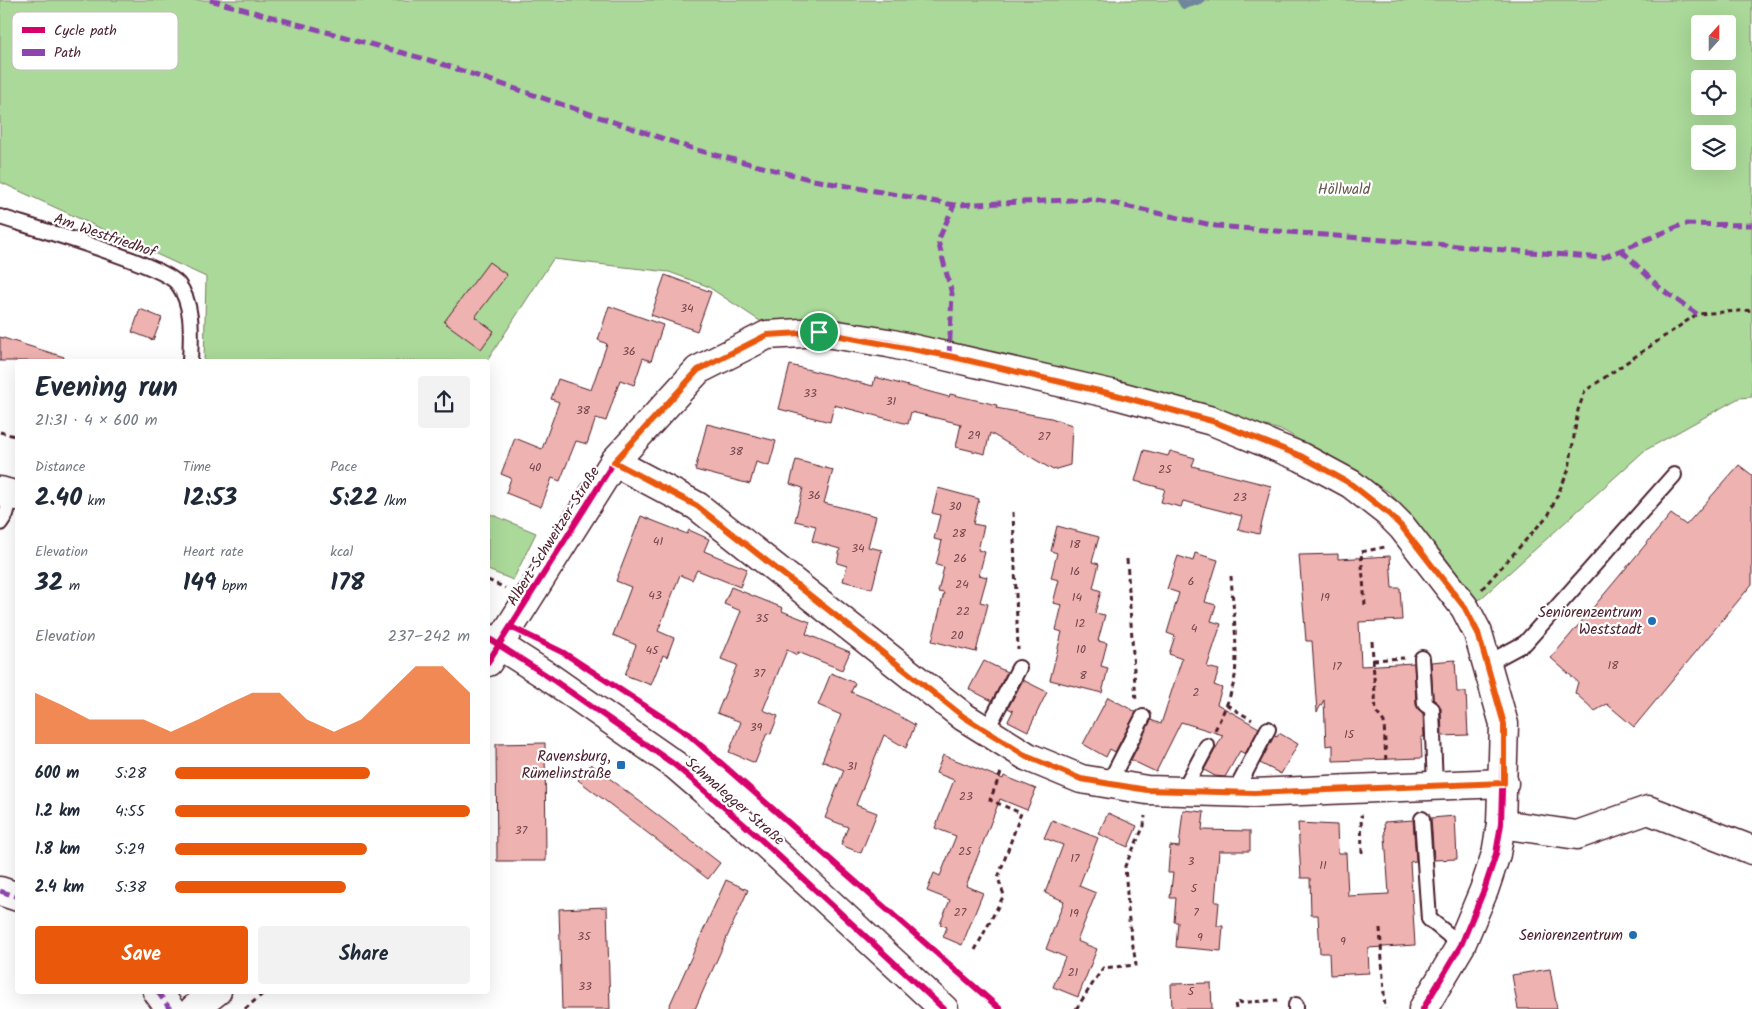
<!DOCTYPE html>
<meta charset="utf-8">
<style>
:root{--surface:#fff;--page:#f2f2f3;--text:#1f2937;--muted:#747a83;--accent:#ea580c}
body{margin:0;font-family:Kalam,sans-serif;background:var(--page);color:var(--text);height:100vh;display:flex;flex-direction:column;font-size:19px;white-space:nowrap}
*{box-sizing:border-box;margin:0}
p{font-size:16px;color:var(--muted)}
.icon{flex:none;width:28px;height:28px;fill:none;stroke:currentColor;stroke-width:2;stroke-linecap:round;stroke-linejoin:round}
.map{position:relative;flex:1;overflow:hidden}
.details{position:absolute;left:15px;top:359px;width:475px;height:635px;display:flex;flex-direction:column;background:var(--surface);border-radius:5px;box-shadow:0 5px 20px #0002}
.details>*{flex:none}
.needle{width:32px;rotate:21deg}
.fabs{position:absolute;left:1691px;top:15px;display:grid;gap:10px}
.fabs a{display:grid;place-items:center;width:45px;height:45px;border-radius:5px;background:var(--surface);box-shadow:0 5px 20px #0002;font-size:25px}
.pin{position:absolute;display:grid;place-items:center;width:42px;height:42px;color:#fff;margin:-21px;border:2px solid #fff;border-radius:50%;box-shadow:0 1px 5px #0007}
.round{display:grid;place-items:center;flex:none;width:52px;height:52px;border-radius:5px;background:var(--page)}
.summary{display:flex;align-items:center;justify-content:space-between;height:85px;padding:0 20px}
h1{font-size:28px;font-weight:600;line-height:38px}
.stats{display:grid;grid-template-columns:repeat(3,1fr);gap:8px;height:85px;padding:5px 20px}
.stats div{display:grid;align-content:center}
.stats b{font-size:25px;font-weight:600}
.stats small{font-size:14px;font-weight:400}
.stats p{font-size:14px}
.chart{height:140px;padding:10px 20px}
.chart p{display:flex;justify-content:space-between}
.chart svg{width:100%;height:90px;margin-top:5px;fill:var(--accent);opacity:.7}
.action{display:flex;gap:10px;margin-top:auto;padding:10px 20px}
.action a{flex:1;height:58px;border-radius:5px;background:var(--accent);color:#fff;font-size:20px;font-weight:600;line-height:58px;text-align:center}
.action a+a{background:var(--page);color:var(--text)}
ul{padding:0 20px;list-style:none;font-size:16px}
li{display:grid;grid-template-columns:80px 60px 1fr;align-items:center;height:38px}
li i{height:12px;border-radius:6px;background:var(--accent)}
.map>svg:first-child{display:block}
</style>
<div class="map">
<svg width="1752" height="1009" viewBox="0 0 1752 1009">
<rect width="100%" height="100%" fill="#fff"/>
<filter id="ink" filterUnits="userSpaceOnUse"><feTurbulence type="fractalNoise" baseFrequency=".02" numOctaves="2"/><feDisplacementMap in="SourceGraphic" scale="10" xChannelSelector="R" yChannelSelector="G"/><feConvolveMatrix kernelMatrix="1 2 1 2 8 2 1 2 1" color-interpolation-filters="sRGB"/></filter>
<g filter="url(#ink)">
<g fill="#aad999" stroke="#7a7c62" fill-rule="evenodd">
<path d="M0,0h1752v397l-13,1 -95,53 -166,150 -36,-48 -53,-61 -105,-61 -251,-69 -144,-32 -129,-9 -53,-35 -38,-14 -116,-13 -66,102h-283l2,-84 -206,-95zM1700,24h28v27h-28zM1700,79h28v27h-28zM1700,134h28v27h-28z"/>
<path d="M488,513l48,20 -23,47 -25,-10z"/>
</g>
<g fill="none" stroke-linecap="round" stroke-linejoin="round">
<path stroke="#6f869d" stroke-width="8" d="M1181,0l3,5 16,-5"/>
</g>
<g fill="#eeb2b0" stroke="#4a1f2b">
<path d="M489,262l18,13 -32,42 19,14 -13,18 -37,-27z"/>
<path d="M665,275l46,17 -14,39 -46,-16z"/>
<path d="M609,306l54,19 -12,36 -8,-3 -9,27 -14,-5 -14,41 -10,-3 -9,26 -11,-3 -16,40 -8,-3 -11,29 -35,-14 5,-15 -10,-4 14,-36 27,11 17,-47 -8,-3 7,-20 33,11 16,-46 -9,-4z"/>
<path d="M140,309l22,9 -9,22 -21,-8z"/>
<path d="M0,337l64,20 -1,4h-63z"/>
<path d="M790,365l83,21 2,-9 74,20 1,-3 47,11 -1,3 55,10 21,7 -2,40 -17,5 -63,-37 -5,21 -29,-7 5,-23 -50,-12 -3,12 -74,-19 -4,17 -51,-13z"/>
<path d="M707,424l69,17 -7,25 -13,-4 -6,22 -55,-14z"/>
<path d="M1144,450l24,6 2,-5 25,7 -3,8 79,20 -12,48 -21,-5 4,-13 -59,-15 -2,6 -20,-5 4,-13 -30,-8z"/>
<path d="M796,460l37,10 -9,33 52,13 -8,31 14,3 -10,39 -29,-8 4,-15 -10,-3 3,-14 -28,-8 4,-15 -21,-5 8,-33 -13,-4z"/>
<path d="M1739,465l13,10v109l-118,143 -27,-23 -12,7 -20,-18 3,-11 -27,-24 120,-144 15,11z"/>
<path d="M938,488l41,11 -6,25 11,2 -6,24 7,2 -6,23 8,2 -7,25 8,2 -12,48 -44,-11 12,-48 -6,-1 6,-25 -8,-2 6,-24 -8,-2 6,-24 -8,-2z"/>
<path d="M641,516l46,18 2,-4 20,9 -5,12 43,18 -7,18 -43,-17 -5,10 -12,-5 -22,56 16,7 -7,19 -4,-2 -12,30 -26,-10 11,-30 -23,-10 18,-48 -15,-6z"/>
<path d="M1057,526l42,11 -7,25 7,2 -6,24 8,3 -6,22 10,2 -7,26 9,2 -6,23 7,2 -6,25 -52,-13 12,-48 -6,-2 6,-25 -9,-2 6,-23 -8,-2 6,-25 -6,-2z"/>
<path d="M1195,553l23,7 -13,42 11,3 -5,16 10,3 -14,43 12,3 -5,15 8,3 -5,16 42,24 -14,26 -5,-3 -15,26 -10,-1 -11,-6 19,-35 -42,-13 -25,50 -25,-12 20,-40 10,4 21,-65 -13,-5 6,-18 -8,-3 12,-40 -12,-4 11,-33 15,5z"/>
<path d="M1338,554v5l52,-3 2,32h8l2,32 -43,2 2,44 53,-3 2,42 7,9 1,23h-3l1,21 -89,3v-16l-7,1 -2,-46 -7,12 -5,-71h-6l-7,-86z"/>
<path d="M731,587l52,21 -1,3 28,11 -4,12 44,18 -8,18 -44,-18 -1,3 -10,-5 -24,60 15,6 -7,18 -4,-1 -12,30 -26,-11 12,-30 -24,-9 20,-48 -16,-6 20,-48 -17,-7z"/>
<path d="M1455,660l2,32h9l2,43 -26,1 -1,-28 -8,-9 -2,-37z"/>
<path d="M984,661l23,11 -15,29 -23,-12z"/>
<path d="M831,673l24,10 -4,9 22,9 42,24 -9,23 -22,-13 -28,70 21,8 -16,40 -20,-8 7,-18 -23,-9 19,-48 -22,-9 19,-46 -23,-10z"/>
<path d="M1023,680l24,12 -19,39 -20,-10 5,-10 -5,-3z"/>
<path d="M1108,697l28,15 -21,40 -5,-3 -4,8 -23,-13z"/>
<path d="M1279,733l19,11 -17,30 -21,-11 14,-27 3,1z"/>
<path d="M545,743l1,118h-49l-1,-117z"/>
<path d="M943,755l60,24 1,-3 32,13 -9,21 -27,-11 -34,87 17,7 -21,52 -19,-8 4,-10 -7,-3 10,-24 -23,-9 7,-18 6,3 16,-40 -21,-8 19,-48 -18,-7z"/>
<path d="M591,764l129,99 -12,16 -130,-99z"/>
<path d="M1183,810l21,2 -2,18 48,1v20h-31l-4,51h4l-2,24h6l-2,25 -45,-4 2,-25h-4l2,-24h-6l3,-25h-5l2,-27 9,1z"/>
<path d="M1108,813l29,13 -9,21 -30,-13z"/>
<path d="M1455,816l2,43 -23,1 -3,-42z"/>
<path d="M1052,820l46,18 -19,48 17,7 -19,48 20,8 -19,48 -25,-10 12,-30 -19,-8 18,-48 -19,-8 18,-48 -19,-7z"/>
<path d="M1413,820l3,41 -6,1 5,83 -47,3 1,25 -39,2 -1,-22h-9l-2,-38h-7l-1,-37h-9l-3,-55 39,2 1,28h8l2,43 41,-2 -5,-72z"/>
<path d="M726,880l22,10 -53,119h-27z"/>
<path d="M607,907l3,102h-48l-3,-100z"/>
<path d="M1550,969l7,40h-39l-6,-34z"/>
<path d="M1211,983l1,26h-40l-1,-25z"/>
</g>
<g fill="none" stroke-linecap="round" stroke-linejoin="round">
<defs>
<g id="service">
<path d="M0,217c31,10 163,47 178,67 16,21 13,52 12,77"/>
<path d="M0,523l6,-9 6,-20"/>
<path d="M1422,658l3,46 7,5 3,77"/>
<path d="M1488,663l37,-20 149,-168"/>
<path d="M986,731l33,-63"/>
<path d="M1109,783l34,-66"/>
<path d="M1183,791l24,-45"/>
<path d="M1235,792l33,-63"/>
<path d="M1422,819l7,100 32,26"/>
<path d="M1296,1005v4"/>
</g>
<g id="minor">
<path d="M614,462l83,44 267,211 64,40 53,22 66,11 106,3 251,-10"/>
<path d="M488,662l126,-200 84,-92 69,-35 52,-3 69,11 228,52 96,26 89,36 50,27 37,29 14,14 63,81 13,25 26,91 -3,100 -5,30 -12,36 -23,55 -38,64"/>
<path d="M1501,824l76,11 71,-25 104,40"/>
<path d="M0,891l18,6"/>
<path d="M157,991l13,18"/>
<path d="M194,1009l23,-18"/>
</g>
<g id="tertiary">
<path d="M0,491l18,5"/>
<path d="M488,638l61,39 126,88 80,69 189,175"/>
</g>
</defs>
<use href="#service" stroke="#4a1f2b" stroke-width="18"/>
<use href="#minor" stroke="#4a1f2b" stroke-width="31"/>
<use href="#tertiary" stroke="#4a1f2b" stroke-width="31"/>
<g stroke="#4a1f2b" stroke-width="3" stroke-dasharray="5 4" stroke-linecap="butt">
<path d="M0,432l18,5"/>
<path d="M1013,512l5,137"/>
<path d="M1127,559l9,143"/>
<path d="M488,580l17,8"/>
<path d="M1482,589l67,-75 20,-45 9,-59 7,-19 112,-77 55,-4"/>
<path d="M1365,605l-4,-53 24,-5"/>
<path d="M1372,641l4,71 8,10 2,41"/>
<path d="M1373,660l31,-2"/>
<path d="M1227,705l25,15"/>
<path d="M1215,730c8,-17 17,-35 20,-54 3,-30 -2,-69 -4,-100"/>
<path d="M1362,853l-1,-37h2"/>
<path d="M1380,928l5,81"/>
<path d="M975,950l29,-55 -6,-17 23,-65 -31,-13 12,-30"/>
<path d="M245,1009l21,-18"/>
<path d="M1076,1009l27,-41 33,-3 -7,-44 -4,-55 19,-40 1,-10"/>
<path d="M1236,1009l-1,-6 43,-3"/>
</g>
<use href="#service" stroke="#fff" stroke-width="14"/>
<use href="#minor" stroke="#fff" stroke-width="28"/>
<use href="#tertiary" stroke="#fff" stroke-width="28"/>
<g stroke="#8e44ad" stroke-width="5" stroke-dasharray="10 5" stroke-linecap="butt">
<path d="M210,0l226,62 261,88 116,30 141,25 139,-6 123,27 386,32 82,-34 68,1"/>
<path d="M1621,250l40,39 36,25"/>
<path d="M949,356l3,-62 -14,-53 16,-36"/>
<path d="M614,462l83,44 267,211 64,40 53,22 66,11 106,3 251,-10"/>
<path d="M0,891l18,6"/>
<path d="M157,991l13,18"/>
</g>
<defs>
<g id="cycleway">
<path d="M511,627l53,26 124,81 312,275"/>
<path d="M488,638l61,39 126,88 80,69 189,175"/>
<path d="M488,662l126,-200 84,-92 69,-35 52,-3 69,11 228,52 96,26 89,36 50,27 37,29 14,14 63,81 13,25 26,91 -3,100 -5,30 -12,36 -23,55 -38,64"/>
</g>
</defs>
<use href="#cycleway" stroke="#fff" stroke-width="9"/>
<use href="#cycleway" stroke="#d6006c" stroke-width="6"/>
</g>
</g>
<g fill="none" stroke-linecap="round" stroke-linejoin="round" filter="url(#ink)">
<defs>
<path id="route" d="M819,332l130,24 167,39 96,26 89,35 50,28 37,29 14,14 63,81 13,25 26,91v59l-250,10 -107,-3 -66,-11 -53,-22 -64,-40 -267,-211 -83,-44 84,-92 69,-35z"/>
</defs>
<use href="#route" stroke="#fff" stroke-width="10"/>
<use href="#route" stroke="#ea580c" stroke-width="6"/>
</g>
<g fill="#1f6fb2" stroke="#fff" stroke-width="2">
<circle cx="1652" cy="621" r="5"/>
<rect x="616" y="760" width="10" height="10" rx="2.5"/>
<circle cx="1633" cy="935" r="5"/>
</g>
<g text-anchor="middle" stroke-width="4.5" stroke-linejoin="round" paint-order="stroke">
<g font-size="12" fill="#73444c">
<text x="687" y="312">34</text>
<text x="629" y="355">36</text>
<text x="810" y="397">33</text>
<text x="891" y="405">31</text>
<text x="583" y="414">38</text>
<text x="974" y="439">29</text>
<text x="1044" y="440">27</text>
<text x="736" y="455">38</text>
<text x="535" y="471">40</text>
<text x="1165" y="473">25</text>
<text x="814" y="499">36</text>
<text x="1240" y="501">23</text>
<text x="955" y="510">30</text>
<text x="959" y="537">28</text>
<text x="658" y="545">41</text>
<text x="1075" y="548">18</text>
<text x="858" y="552">34</text>
<text x="960" y="562">26</text>
<text x="1075" y="575">16</text>
<text x="1191" y="585">6</text>
<text x="962" y="588">24</text>
<text x="655" y="599">43</text>
<text x="1077" y="601">14</text>
<text x="1325" y="601">19</text>
<text x="963" y="615">22</text>
<text x="762" y="622">35</text>
<text x="1080" y="627">12</text>
<text x="1194" y="632">4</text>
<text x="957" y="639">20</text>
<text x="1081" y="653">10</text>
<text x="652" y="654">45</text>
<text x="1613" y="669">18</text>
<text x="1337" y="670">17</text>
<text x="759" y="677">37</text>
<text x="1083" y="679">8</text>
<text x="1196" y="696">2</text>
<text x="756" y="731">39</text>
<text x="1349" y="738">15</text>
<text x="852" y="770">31</text>
<text x="966" y="800">23</text>
<text x="521" y="834">37</text>
<text x="965" y="855">25</text>
<text x="1075" y="862">17</text>
<text x="1191" y="865">3</text>
<text x="1323" y="869">11</text>
<text x="1194" y="892">5</text>
<text x="960" y="916">27</text>
<text x="1196" y="916">7</text>
<text x="1074" y="917">19</text>
<text x="584" y="940">35</text>
<text x="1200" y="941">9</text>
<text x="1343" y="945">9</text>
<text x="1073" y="976">21</text>
<text x="585" y="990">33</text>
<text x="1191" y="995">5</text>
</g>
<g font-size="15" fill="#67574c" stroke="#fff">
<text x="1344" y="194">Höllwald</text>
</g>
<g font-size="15" fill="#4a1f2b" stroke="#fff">
<text transform="translate(105 235) rotate(19)" y="5">Am Westfriedhof</text>
<text transform="translate(553 536) rotate(-58)" y="5">Albert-Schweitzer-Straße</text>
<text transform="translate(735 801) rotate(41)" y="5">Schmalegger Straße</text>
</g>
<g font-size="15" fill="#4a1f2b" stroke="#fff" text-anchor="end">
<text x="1642" y="617">Seniorenzentrum<tspan x="1642" dy="17">Weststadt</tspan></text>
<text x="611" y="761">Ravensburg,<tspan x="611" dy="17">Rümelinstraße</tspan></text>
<text x="1623" y="940">Seniorenzentrum</text>
</g>
</g>
<rect x="12" y="12" width="166" height="58" rx="8" fill="#fff" stroke="#c9bcbf" stroke-width="1"/>
<rect x="22" y="27" width="23" height="6" fill="#d6006c"/>
<rect x="22" y="49" width="23" height="7" fill="#8e44ad"/>
<g font-size="14" fill="#4a1f2b">
<text x="54" y="35">Cycle path</text>
<text x="54" y="57">Path</text>
</g>
</svg>
<div class="fabs">
<a><svg class="needle" viewBox="-14 -14 28 28"><path d="M0-13l5 13h-10z" fill="#e53935"/><path d="M0 13l5-13h-10z" fill="#747a83"/></svg></a>
<a><svg class="icon" aria-label="locate" viewBox="0 0 24 24"><circle cx="12" cy="12" r="6"/><path d="M12 2v4M12 18v4M2 12h4M18 12h4"/></svg></a>
<a><svg class="icon" aria-label="layers" viewBox="0 0 24 24"><path d="M12 4l9 5-9 5-9-5zM3 14l9 5 9-5"/></svg></a>
</div>
<div class="pin" style="left:819px;top:332px;background:#1e9e55"><svg class="icon" aria-label="arrive" viewBox="0 0 24 24"><path d="M6 21V4h12l-3 4 3 4H6"/></svg></div>
<section class="details">
<div class="summary"><div><h1>Evening run</h1><p>21:31 · 4 × 600 m</p></div><a class="round"><svg class="icon" aria-label="share" viewBox="0 0 24 24"><path d="M12 15V3M7 8l5-5 5 5M5 13v7h14v-7"/></svg></a></div>
<div class="stats">
<div><p>Distance</p><b>2.40<small> km</small></b></div>
<div><p>Time</p><b>12:53</b></div>
<div><p>Pace</p><b>5:22<small> /km</small></b></div>
</div>
<div class="stats">
<div><p>Elevation</p><b>32<small> m</small></b></div>
<div><p>Heart rate</p><b>149<small> bpm</small></b></div>
<div><p>kcal</p><b>178</b></div>
</div>
<div class="chart"><p><span>Elevation</span>237–242 m</p>
<svg viewBox="0 0 160 44" preserveAspectRatio="none"><path d="M0 44V19L10 25L20 32L30 32L40 32L50 38L60 32L70 25L80 19L90 19L100 32L110 38L120 32L130 19L140 6L150 6L160 19V44z"/></svg>
</div>
<ul>
<li><b>600 m</b>5:28<i style="width:66%"></i></li>
<li><b>1.2 km</b>4:55<i style="width:100%"></i></li>
<li><b>1.8 km</b>5:29<i style="width:65%"></i></li>
<li><b>2.4 km</b>5:38<i style="width:58%"></i></li>
</ul>
<div class="action"><a>Save</a><a>Share</a></div>
</section>
</div>
